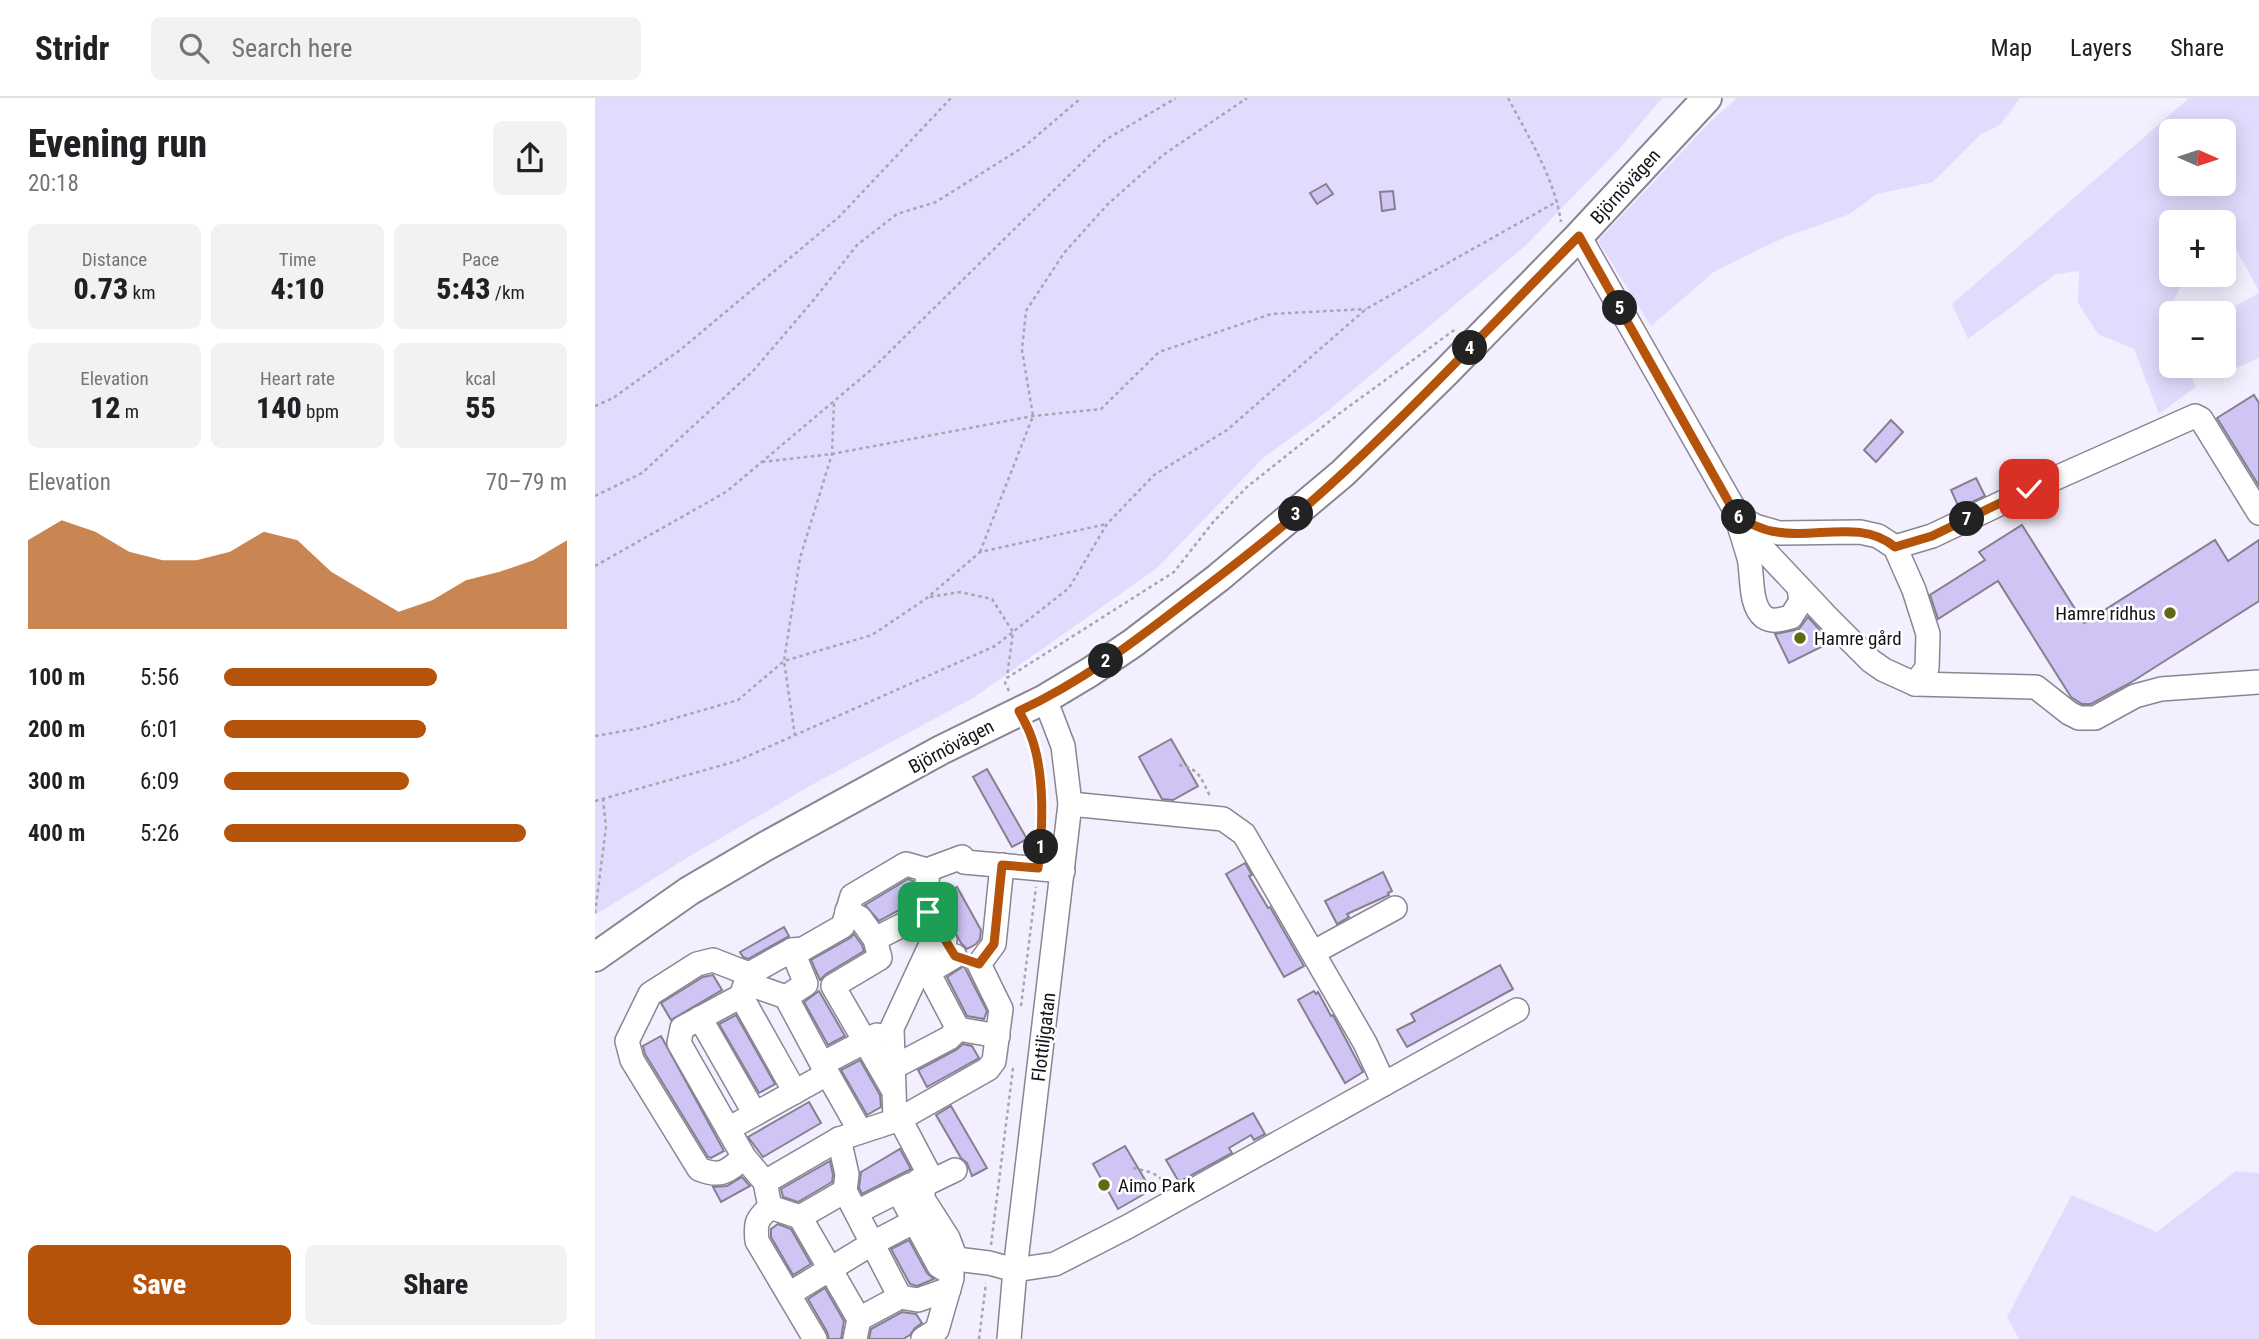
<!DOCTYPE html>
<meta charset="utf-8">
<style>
:root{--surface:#fff;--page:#f2f2f2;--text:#202124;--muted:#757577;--line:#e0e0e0;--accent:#b45309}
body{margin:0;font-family:"Roboto Condensed",sans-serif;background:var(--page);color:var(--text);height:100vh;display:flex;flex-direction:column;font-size:26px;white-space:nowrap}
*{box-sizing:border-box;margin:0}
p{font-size:23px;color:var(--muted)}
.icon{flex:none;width:38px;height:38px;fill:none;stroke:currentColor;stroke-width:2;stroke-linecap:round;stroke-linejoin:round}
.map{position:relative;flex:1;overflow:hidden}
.sheet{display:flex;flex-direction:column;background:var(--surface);width:595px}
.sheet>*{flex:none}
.needle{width:46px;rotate:93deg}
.controls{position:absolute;left:1564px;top:21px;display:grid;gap:14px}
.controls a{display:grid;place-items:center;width:77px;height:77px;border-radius:10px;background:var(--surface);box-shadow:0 4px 18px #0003;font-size:35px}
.pin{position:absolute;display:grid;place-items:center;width:60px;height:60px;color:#fff;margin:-30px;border-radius:14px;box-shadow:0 4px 10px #0006}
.km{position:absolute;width:35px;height:35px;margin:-18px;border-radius:50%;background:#222;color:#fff;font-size:19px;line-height:35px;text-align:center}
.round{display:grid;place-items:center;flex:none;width:74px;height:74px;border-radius:10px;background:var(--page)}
.headline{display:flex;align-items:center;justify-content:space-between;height:119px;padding:0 28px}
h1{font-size:38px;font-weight:800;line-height:52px}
.stats{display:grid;grid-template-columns:repeat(3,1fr);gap:10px;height:119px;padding:7px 28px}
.stats div{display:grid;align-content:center;border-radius:10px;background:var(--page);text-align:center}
.stats b{font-size:30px;font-weight:800}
.stats small{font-size:19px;font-weight:400}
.stats p{font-size:19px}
.chart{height:196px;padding:14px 28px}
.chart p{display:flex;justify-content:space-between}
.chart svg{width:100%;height:126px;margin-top:7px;fill:var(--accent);opacity:.7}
.primary-button{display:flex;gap:14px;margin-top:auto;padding:14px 28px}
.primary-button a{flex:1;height:80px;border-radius:10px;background:var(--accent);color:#fff;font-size:28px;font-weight:800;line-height:80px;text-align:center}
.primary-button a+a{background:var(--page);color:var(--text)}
ul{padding:0 28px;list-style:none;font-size:23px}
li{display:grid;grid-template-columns:112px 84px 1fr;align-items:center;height:52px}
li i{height:18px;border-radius:9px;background:var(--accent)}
header{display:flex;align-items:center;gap:42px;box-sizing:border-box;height:98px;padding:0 35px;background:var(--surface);border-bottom:2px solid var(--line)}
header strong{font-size:33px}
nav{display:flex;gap:38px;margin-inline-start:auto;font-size:24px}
.search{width:490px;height:63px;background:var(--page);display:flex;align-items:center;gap:18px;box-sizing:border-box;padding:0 24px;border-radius:10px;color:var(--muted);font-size:26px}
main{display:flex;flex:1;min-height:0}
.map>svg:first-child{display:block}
</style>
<header>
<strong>Stridr</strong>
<div class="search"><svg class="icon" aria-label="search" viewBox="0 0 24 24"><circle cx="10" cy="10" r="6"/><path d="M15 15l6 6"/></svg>Search here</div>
<nav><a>Map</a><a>Layers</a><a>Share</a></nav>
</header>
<main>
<section class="sheet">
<div class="headline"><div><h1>Evening run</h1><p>20:18</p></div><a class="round"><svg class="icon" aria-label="share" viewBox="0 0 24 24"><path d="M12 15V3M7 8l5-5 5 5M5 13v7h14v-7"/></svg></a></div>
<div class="stats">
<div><p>Distance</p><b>0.73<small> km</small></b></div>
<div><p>Time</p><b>4:10</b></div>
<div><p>Pace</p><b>5:43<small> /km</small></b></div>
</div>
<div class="stats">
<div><p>Elevation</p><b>12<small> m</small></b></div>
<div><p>Heart rate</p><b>140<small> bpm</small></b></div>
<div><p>kcal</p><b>55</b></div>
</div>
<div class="chart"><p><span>Elevation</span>70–79 m</p>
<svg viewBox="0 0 160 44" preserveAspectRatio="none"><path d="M0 44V13L10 6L20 10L30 17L40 20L50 20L60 17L70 10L80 13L90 24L100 31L110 38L120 34L130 27L140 24L150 20L160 13V44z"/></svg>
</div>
<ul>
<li><b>100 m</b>5:56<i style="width:62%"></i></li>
<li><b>200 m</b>6:01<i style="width:59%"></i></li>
<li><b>300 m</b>6:09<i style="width:54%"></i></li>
<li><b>400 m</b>5:26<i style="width:88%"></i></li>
</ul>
<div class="primary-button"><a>Save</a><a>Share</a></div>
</section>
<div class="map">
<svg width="1664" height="1241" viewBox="0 0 1664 1241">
<rect width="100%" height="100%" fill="#f3efff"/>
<g fill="#e3dbfd" fill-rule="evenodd">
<path d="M0,0h1067l-42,50 -95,98 -196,164 -66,48 -106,110 -184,130 -165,89 -123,72 -90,56z"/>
<path d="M1142,0h283l-19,26 -21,11 -47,47 -56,12 -27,20 -67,24 -68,33 -64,55 -53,-85 113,-120z"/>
<path d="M1594,0h70v193l-27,-49 -8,3v-23h-52v53h15l-22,41 7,16v34h15l9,21 -37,27 -25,-65 -36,-15 -20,-31 1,-32 -23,3 -88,65 -16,-35zM1577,33h52v53h-52z"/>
<path d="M1664,195v65l-48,21 -2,-13h15v-53h-2z"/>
<path d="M1641,1073l23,2v166h-240l-12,-22 65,-122 85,37z"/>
</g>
<g fill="#cfc4f4" stroke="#84818f" stroke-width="2">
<path d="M731,86l7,10 -16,10 -7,-11z"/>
<path d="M798,93l2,18 -13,2 -2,-19z"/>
<path d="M1659,297l5,8v83l-42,-68z"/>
<path d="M1296,322l12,12 -27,30 -12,-12z"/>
<path d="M1381,380l9,18 -26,12 -8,-18z"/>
<path d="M1427,427l62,98 131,-83 13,21 31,-21v61l-129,82 -39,21h-9l-11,-7 -73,-116 -60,38 -8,-24 55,-35 -6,-8z"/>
<path d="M1213,519l11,12 8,15 -38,19 -14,-29 24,-5z"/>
<path d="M576,641l27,47 -25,14 -11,-1 -23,-42z"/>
<path d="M392,671l40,70 -15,8 -39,-70z"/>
<path d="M650,765l7,12 -3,1 19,32 2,-1 34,59 -20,11 -58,-103z"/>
<path d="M788,774l9,19 -4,2 1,2 -42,19 2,3 -12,7 -12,-23z"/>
<path d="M313,781l5,2 1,21 -35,19 -14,-16z"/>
<path d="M362,789l24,43 -1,9 -4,5 -9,5 -6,-6 -19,-35v-12z"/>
<path d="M189,829l5,9 -41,23 -5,-2 -3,-5z"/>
<path d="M259,836l8,11 2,6 -38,23 -6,6 -9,-20 39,-22z"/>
<path d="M905,867l13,24 -106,58 -10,-17 18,-9 -4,-7z"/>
<path d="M369,868l23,45 -3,8 -17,-3 -20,-39z"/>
<path d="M118,877l9,15 -51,30 -10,-17 42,-26z"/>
<path d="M224,893l26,45 -17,9 -24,-43z"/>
<path d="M719,893l2,3 2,-2 13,24 2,-1 30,57 -18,11 -47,-83z"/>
<path d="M141,917l39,69 -16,9 -40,-69z"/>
<path d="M66,938l63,115 -13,7 -3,-1 -63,-103 -2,-8z"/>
<path d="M368,946l9,2 7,12 -52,29 -9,-17 38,-20z"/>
<path d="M265,962l20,35 1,12 -14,8 -26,-45z"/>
<path d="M214,1004l12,21 -58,34 -15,-20z"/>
<path d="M356,1008l36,62 -15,8 -5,-13 -6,-5 -25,-43z"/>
<path d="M658,1015l12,21 -11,6 -3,-5 -22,13 3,5 -53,29 -13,-22z"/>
<path d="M530,1048l26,44 -33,19 -25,-45z"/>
<path d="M305,1051l11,20 -49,25 -3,-6 2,-16z"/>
<path d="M235,1063l3,14 -1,7 -34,20 -15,-5 -2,-8z"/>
<path d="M147,1079l8,9 -29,16 -8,-15 14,-1z"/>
<path d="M183,1126l13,5 20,35 -18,11 -22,-38v-8z"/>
<path d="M314,1142l18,33 7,6 -17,7 -7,-2 -19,-35z"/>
<path d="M230,1190l19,33 -3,18h-12l-2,-7 -19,-33z"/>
<path d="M307,1214l14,2 6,9 -7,5 -5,7 -7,4h-34l2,-10z"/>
</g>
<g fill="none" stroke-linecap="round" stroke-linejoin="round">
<defs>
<g id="minor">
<path d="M984,138l169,297 79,84 44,44 13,9 31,14 121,3 33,26 10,5h16l40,-22 26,-7 98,-7"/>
<path d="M1300,449l37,-11 97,-46 166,-74 6,3 58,94"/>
<path d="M1204,490l2,13 -10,16c-10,2 -18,6 -27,0 -15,-12 -11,-42 -15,-59 -4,-14 -9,-29 -13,-43l19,11 24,7 81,-1 18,4 17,11 19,43 14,44 -1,34 -12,16"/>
<path d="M475,706l153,15 21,15 121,209 19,41"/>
<path d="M367,759l-35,13 -21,-6 -54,32 -9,30 -40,23 -11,1 -43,24 -8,22 -59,32 -3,15 65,114 21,25 74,-43 61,-20 88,-50 6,-8 7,-52 -22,-45 15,-20 8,-79"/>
<path d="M369,764l99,9"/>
<path d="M332,772l1,42 17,28"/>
<path d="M252,813l13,7 15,21 53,-27"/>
<path d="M280,841l5,19 -47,28 59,102"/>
<path d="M719,854l81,-44"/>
<path d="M360,858l-27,16 30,57 40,7"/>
<path d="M151,885l40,14 36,67"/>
<path d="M146,898l54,96"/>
<path d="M191,899l20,-13 -14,-34"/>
<path d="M105,920l55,96"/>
<path d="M299,969l55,-29 9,-9"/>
<path d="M305,1021l29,55 -11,7"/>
<path d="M300,1022l-3,-92 46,-99"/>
<path d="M133,1031l99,-55"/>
<path d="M265,1033l-38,-67 55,-29"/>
<path d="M244,1041l8,35 -2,17 55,106 18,3 31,-11"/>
<path d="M149,1059c-17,15 -23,21 -45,12l-67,-109 -5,-19 23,-47 47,-30 16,-4 36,14"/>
<path d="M360,1072l-27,13 -5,6v10l25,39 8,21 33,4 26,7 40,-6 74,-38 388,-216"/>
<path d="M170,1084l5,25c-13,12 -15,15 -13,34l58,98"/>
<path d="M303,1093l41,75 13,8"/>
<path d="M175,1109l30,10 59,102 -4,20"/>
<path d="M262,1114l53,-27"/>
<path d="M205,1119l45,-26"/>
<path d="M194,1196l84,-51 42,-22"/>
<path d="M264,1221l41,-22"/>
<path d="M328,1241l14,-9 15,-52"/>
<path d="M414,1241l6,-69 55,-466 -7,-58 -18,-47"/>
</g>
<path id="major" d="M0,859l94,-66 75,-44 177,-97 104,-51 45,-27 43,-29 85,-65 125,-105 103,-101 133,-136 128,-138"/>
</defs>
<use href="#minor" stroke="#898694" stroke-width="26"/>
<use href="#major" stroke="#898694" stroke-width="32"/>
<g stroke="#a8a5b1" stroke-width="2.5" stroke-dasharray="3.5 3.5" stroke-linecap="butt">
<path d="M913,0c21,40 46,79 53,124"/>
<path d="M0,308l18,-8 67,-48 159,-133 112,-119"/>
<path d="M167,364l70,-8 201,-38 68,-7 58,-57 112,-38 95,-5"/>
<path d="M0,398l47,-23 111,-102 59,-69 45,-57 40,-31 39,-12 89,-56 56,-48"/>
<path d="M385,454l53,-136 -11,-66 4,-39 38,-58 43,-48 56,-50 84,-57"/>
<path d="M0,468l131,-74 145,-122 234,-230 71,-42"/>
<path d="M335,499l30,-5 32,7 21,33 -6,45"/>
<path d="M414,593l-4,-8 2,-5 167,-106 40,-51 33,-34 93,-74 117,-85"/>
<path d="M434,634c14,26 15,87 12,118"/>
<path d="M0,638l46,-8 97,-28 46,-39 88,-26 55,-37 53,-46 127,-28"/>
<path d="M200,638l-11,-75 16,-103 32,-104 2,-53"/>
<path d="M584,667c21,3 23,16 32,33"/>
<path d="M0,703l142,-40 258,-115 74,-58 38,-64 47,-49 73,-45 139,-121 192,-108"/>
<path d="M0,815l11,-86 -3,-28"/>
<path d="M426,908l15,-119"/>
<path d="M538,1070c13,3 24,4 31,15"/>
<path d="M396,1147l22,-177"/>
<path d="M384,1241l7,-56"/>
</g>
<use href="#minor" stroke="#fff" stroke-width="23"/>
<use href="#major" stroke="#fff" stroke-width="28"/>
</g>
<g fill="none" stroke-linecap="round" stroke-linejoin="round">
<defs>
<path id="route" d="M333,814l27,44 24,8 15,-20 8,-79 36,3c5,-39 7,-95 -7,-132 -3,-9 -8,-17 -12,-25 61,-28 115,-69 168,-110 54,-41 107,-82 156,-128 82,-76 158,-158 236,-237l157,279c13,8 25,15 41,17 38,7 85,-13 118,15l37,-11 97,-47"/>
</defs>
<use href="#route" stroke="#fff" stroke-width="14"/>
<use href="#route" stroke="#b45309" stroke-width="9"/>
</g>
<g fill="#606a10" stroke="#fff" stroke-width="2.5">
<circle cx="1575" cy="515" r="7"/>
<circle cx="1205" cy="540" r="7"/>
<circle cx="509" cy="1087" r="7"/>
</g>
<g text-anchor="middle" stroke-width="5" stroke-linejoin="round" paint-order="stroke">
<g font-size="19" fill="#141218" stroke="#fff">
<text transform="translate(1030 88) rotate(-48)" y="7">Björnövägen</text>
<text transform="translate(356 648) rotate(-28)" y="7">Björnövägen</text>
<text transform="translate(448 939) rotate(-83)" y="7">Flottiljgatan</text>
</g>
<g font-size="19" fill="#141218" stroke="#fff" text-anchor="start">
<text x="1561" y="522" text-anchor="end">Hamre ridhus</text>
<text x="1219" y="547">Hamre gård</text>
<text x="523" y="1094">Aimo Park</text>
</g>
</g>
</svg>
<div class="controls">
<a><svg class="needle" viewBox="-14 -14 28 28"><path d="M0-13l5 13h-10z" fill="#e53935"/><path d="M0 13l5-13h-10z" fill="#757577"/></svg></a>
<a>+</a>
<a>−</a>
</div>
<div class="pin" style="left:333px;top:814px;background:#1e9e55"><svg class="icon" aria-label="arrive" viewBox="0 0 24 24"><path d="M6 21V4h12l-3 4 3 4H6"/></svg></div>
<div class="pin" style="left:1434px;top:391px;background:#d93025"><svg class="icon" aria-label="check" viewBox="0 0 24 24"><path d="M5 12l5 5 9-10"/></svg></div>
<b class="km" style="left:446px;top:749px">1</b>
<b class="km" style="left:511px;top:563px">2</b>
<b class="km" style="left:701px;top:416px">3</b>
<b class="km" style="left:875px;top:250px">4</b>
<b class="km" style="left:1025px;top:210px">5</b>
<b class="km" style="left:1144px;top:419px">6</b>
<b class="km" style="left:1372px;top:421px">7</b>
</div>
</main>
